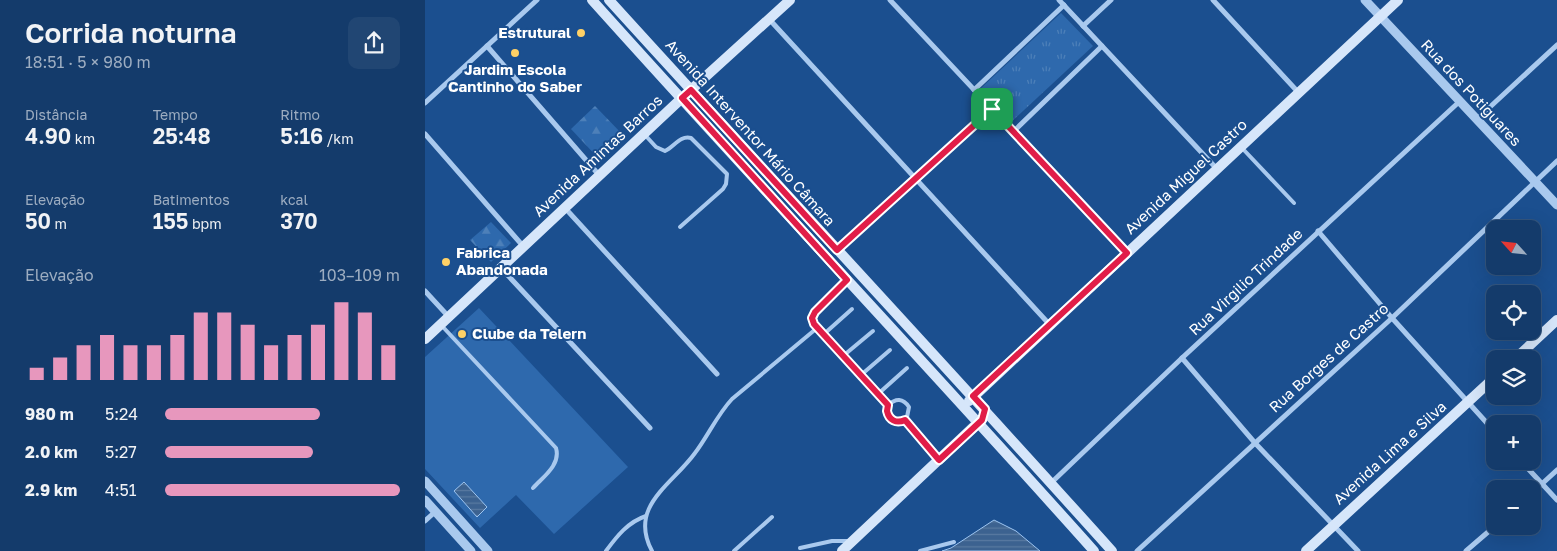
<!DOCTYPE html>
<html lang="pt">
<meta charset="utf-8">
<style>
:root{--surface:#143b6b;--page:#214673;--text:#f1f3f6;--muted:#9dadc1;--line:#33557e;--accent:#e797bd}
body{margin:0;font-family:"Golos Text",sans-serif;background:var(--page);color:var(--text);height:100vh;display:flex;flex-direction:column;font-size:19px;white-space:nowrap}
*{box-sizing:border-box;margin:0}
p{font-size:16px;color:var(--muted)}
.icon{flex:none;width:28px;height:28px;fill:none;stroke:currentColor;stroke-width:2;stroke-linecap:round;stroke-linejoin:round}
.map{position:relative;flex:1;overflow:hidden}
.sheet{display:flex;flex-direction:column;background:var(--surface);width:425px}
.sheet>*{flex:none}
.needle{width:32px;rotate:297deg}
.fabs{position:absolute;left:1061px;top:220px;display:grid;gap:10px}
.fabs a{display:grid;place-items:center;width:55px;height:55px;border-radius:10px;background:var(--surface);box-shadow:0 5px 20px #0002,0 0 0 1px var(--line);font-size:25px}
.pin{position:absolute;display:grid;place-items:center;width:42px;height:42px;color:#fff;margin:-21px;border-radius:10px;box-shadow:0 2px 8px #0006}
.round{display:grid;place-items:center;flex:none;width:52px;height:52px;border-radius:10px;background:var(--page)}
.headline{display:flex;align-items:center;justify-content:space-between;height:85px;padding:0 25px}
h1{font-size:28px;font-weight:600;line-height:38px}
.stats{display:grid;grid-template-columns:repeat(3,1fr);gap:8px;height:85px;padding:5px 25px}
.stats div{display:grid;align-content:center}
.stats b{font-size:21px;font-weight:600}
.stats small{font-size:14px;font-weight:400}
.stats p{font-size:14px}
.chart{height:140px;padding:10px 25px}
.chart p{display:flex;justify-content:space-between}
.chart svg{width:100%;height:90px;margin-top:5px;stroke:var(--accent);stroke-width:6}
ul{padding:0 25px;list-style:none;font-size:16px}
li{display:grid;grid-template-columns:80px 60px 1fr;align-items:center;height:38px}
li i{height:12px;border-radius:6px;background:var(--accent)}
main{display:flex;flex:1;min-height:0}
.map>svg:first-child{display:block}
</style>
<main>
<section class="sheet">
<div class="headline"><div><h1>Corrida noturna</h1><p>18:51 · 5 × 980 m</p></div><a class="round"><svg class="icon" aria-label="share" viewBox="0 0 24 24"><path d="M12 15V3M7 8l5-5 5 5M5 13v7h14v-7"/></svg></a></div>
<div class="stats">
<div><p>Distância</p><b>4.90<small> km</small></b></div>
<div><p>Tempo</p><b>25:48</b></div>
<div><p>Ritmo</p><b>5:16<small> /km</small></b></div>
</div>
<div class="stats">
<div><p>Elevação</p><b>50<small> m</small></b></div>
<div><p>Batimentos</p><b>155<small> bpm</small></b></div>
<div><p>kcal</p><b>370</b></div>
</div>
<div class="chart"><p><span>Elevação</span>103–109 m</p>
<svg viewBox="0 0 160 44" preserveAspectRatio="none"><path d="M5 44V38M15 44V33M25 44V27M35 44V22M45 44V27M55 44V27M65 44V22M75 44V11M85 44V11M95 44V17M105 44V27M115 44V22M125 44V17M135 44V6M145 44V11M155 44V27"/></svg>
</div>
<ul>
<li><b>980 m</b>5:24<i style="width:66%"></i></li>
<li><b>2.0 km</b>5:27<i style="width:63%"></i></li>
<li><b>2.9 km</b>4:51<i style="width:100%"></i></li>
</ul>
</section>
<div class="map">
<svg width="1132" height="551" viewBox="0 0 1132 551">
<defs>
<pattern id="grass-tufts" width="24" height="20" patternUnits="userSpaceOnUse" patternTransform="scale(1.25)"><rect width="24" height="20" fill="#2e69ad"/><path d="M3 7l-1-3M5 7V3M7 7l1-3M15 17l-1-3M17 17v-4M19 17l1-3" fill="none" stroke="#4d80b9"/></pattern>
<pattern id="forest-firs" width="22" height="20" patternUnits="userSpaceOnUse" patternTransform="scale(1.25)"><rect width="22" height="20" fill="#2e69ad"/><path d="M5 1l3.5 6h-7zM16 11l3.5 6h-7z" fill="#4d80b9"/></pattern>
<pattern id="water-rules" width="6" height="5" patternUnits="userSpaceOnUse" patternTransform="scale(1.25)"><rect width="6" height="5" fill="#3c6290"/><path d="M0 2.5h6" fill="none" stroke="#597aa1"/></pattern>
</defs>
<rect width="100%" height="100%" fill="#1b4f8f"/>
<path fill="url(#grass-tufts)" d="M636,13l32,33 -84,78 -31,-33z"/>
<g fill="url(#forest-firs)">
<path d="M170,106l29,30 -25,23 -28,-30z"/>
<path d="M66,222l20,21 -20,19 -21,-22z"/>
</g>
<path fill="#2e69ad" d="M54,308l149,159 -74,67 -38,-39 -36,33 -55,-59v-112z"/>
<g fill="url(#water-rules)" stroke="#9cc4f0">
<path d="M39,482l23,25 -10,10 -23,-26z"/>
<path d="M569,520l22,11 24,20h-98l9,-3z"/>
</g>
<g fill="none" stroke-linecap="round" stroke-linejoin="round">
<g stroke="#a9c9ee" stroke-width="4">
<path d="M220,135l11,12 9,4c9,-4 15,-16 26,-13l36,36 -1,10 -3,5 -43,38"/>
<path d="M817,148l52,55"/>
<path d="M421,281l-31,31 -3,6 2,6 74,81c8,-7 15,-7 21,2l-2,10 -6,5 -10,-2 -4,-9 1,-6"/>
<path d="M17,326l114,122c5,17 -13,29 -23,40"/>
<path d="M399,334l28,-25"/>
<path d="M418,356l30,-25"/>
<path d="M436,375l29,-25"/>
<path d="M453,394l29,-26"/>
<path d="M480,420l33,38"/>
<path d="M375,548l32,-7h18"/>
<path d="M181,551c11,-15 22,-29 40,-35"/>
<path d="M227,551c-24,-45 20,-66 43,-98 13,-17 22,-38 37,-54l85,-71"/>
<path d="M309,551l38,-34"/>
<path d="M495,551l34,-9"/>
</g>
<g stroke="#a9c9ee" stroke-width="5">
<path d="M465,0l237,253"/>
<path d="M634,0l158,169"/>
<path d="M788,0l85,92"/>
<path d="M344,19l281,306"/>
<path d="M658,26l28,-26"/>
<path d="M62,46l112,129"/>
<path d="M549,90l90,-85"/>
<path d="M0,103l112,-103"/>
<path d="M1052,119l80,-74"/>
<path d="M588,132l89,-86"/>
<path d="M0,134l98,112"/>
<path d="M140,208l152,166"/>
<path d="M893,231l74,87 103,114"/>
<path d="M412,250l155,-141"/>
<path d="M76,268l149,160"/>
<path d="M0,291l23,25"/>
<path d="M757,358l73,85 103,108"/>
<path d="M1096,461l36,39"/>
<path d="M626,483l131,-125 278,-257"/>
<path d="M1108,492l24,-22"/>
<path d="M0,521l11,-10"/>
<path d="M712,551l255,-233 165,-157"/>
<path d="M1041,551l29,-25"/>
</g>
<g stroke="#a9c9ee" stroke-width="9">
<path d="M940,0l192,205"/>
<path d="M0,481l63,70"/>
<path d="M0,500l46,51"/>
</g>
<g stroke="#d6e6fa" stroke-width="10">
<path d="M167,0c166,185 337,366 502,551"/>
<path d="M184,0c167,184 337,366 503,551"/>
<path d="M0,339l257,-241 108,-98"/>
<path d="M1090,359l42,-39"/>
<path d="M544,401l429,-401"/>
<path d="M417,551l141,-133"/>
<path d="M881,551l189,-174"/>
</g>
</g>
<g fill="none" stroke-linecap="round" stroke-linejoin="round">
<defs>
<path id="route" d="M266,90l146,160 155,-141 135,144 -154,143 12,13 -3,11 -43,40 -34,-40c-9,4 -16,0 -18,-9l1,-6 -74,-81 -2,-6 3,-6 32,-32 -165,-182z"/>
</defs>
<use href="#route" stroke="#fff" stroke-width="10"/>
<use href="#route" stroke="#e11d48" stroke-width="6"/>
</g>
<g fill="#ffd166" stroke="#1b4f8f" stroke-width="2">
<circle cx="156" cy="33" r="5"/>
<circle cx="90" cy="53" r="5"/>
<circle cx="21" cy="262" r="5"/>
<circle cx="37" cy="334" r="5"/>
</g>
<g text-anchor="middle" stroke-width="4" stroke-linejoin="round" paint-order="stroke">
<g font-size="15" font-weight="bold" fill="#fff" stroke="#1b4f8f" text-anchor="start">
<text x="146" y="38" text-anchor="end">Estrutural</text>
<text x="90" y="75" text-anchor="middle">Jardim Escola<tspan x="90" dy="17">Cantinho do Saber</tspan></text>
<text x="31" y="258">Fabrica<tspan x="31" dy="17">Abandonada</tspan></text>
<text x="47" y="339">Clube da Telern</text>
</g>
<g font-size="15" fill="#fff" stroke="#1b4f8f">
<text transform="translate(1046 93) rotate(47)" y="5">Rua dos Potiguares</text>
<text transform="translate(325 133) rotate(48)" y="5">Avenida Interventor Mário Câmara</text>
<text transform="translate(173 156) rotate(-43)" y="5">Avenida Amintas Barros</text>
<text transform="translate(761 177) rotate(-43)" y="5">Avenida Miguel Castro</text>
<text transform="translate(821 282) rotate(-43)" y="5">Rua Virgilio Trindade</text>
<text transform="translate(904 358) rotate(-42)" y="5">Rua Borges de Castro</text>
<text transform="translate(965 453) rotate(-42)" y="5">Avenida Lima e Silva</text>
</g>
</g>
</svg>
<div class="fabs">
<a><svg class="needle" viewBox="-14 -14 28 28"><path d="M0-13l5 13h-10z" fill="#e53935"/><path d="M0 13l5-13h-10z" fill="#9dadc1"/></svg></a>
<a><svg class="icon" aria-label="locate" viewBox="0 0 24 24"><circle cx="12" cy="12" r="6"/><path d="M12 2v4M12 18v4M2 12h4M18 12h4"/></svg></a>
<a><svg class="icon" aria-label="layers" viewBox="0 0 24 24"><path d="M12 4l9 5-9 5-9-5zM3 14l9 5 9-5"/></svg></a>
<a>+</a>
<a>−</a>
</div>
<div class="pin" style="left:567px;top:109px;background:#1e9e55"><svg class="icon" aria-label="arrive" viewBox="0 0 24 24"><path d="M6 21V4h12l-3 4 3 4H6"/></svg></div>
</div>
</main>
